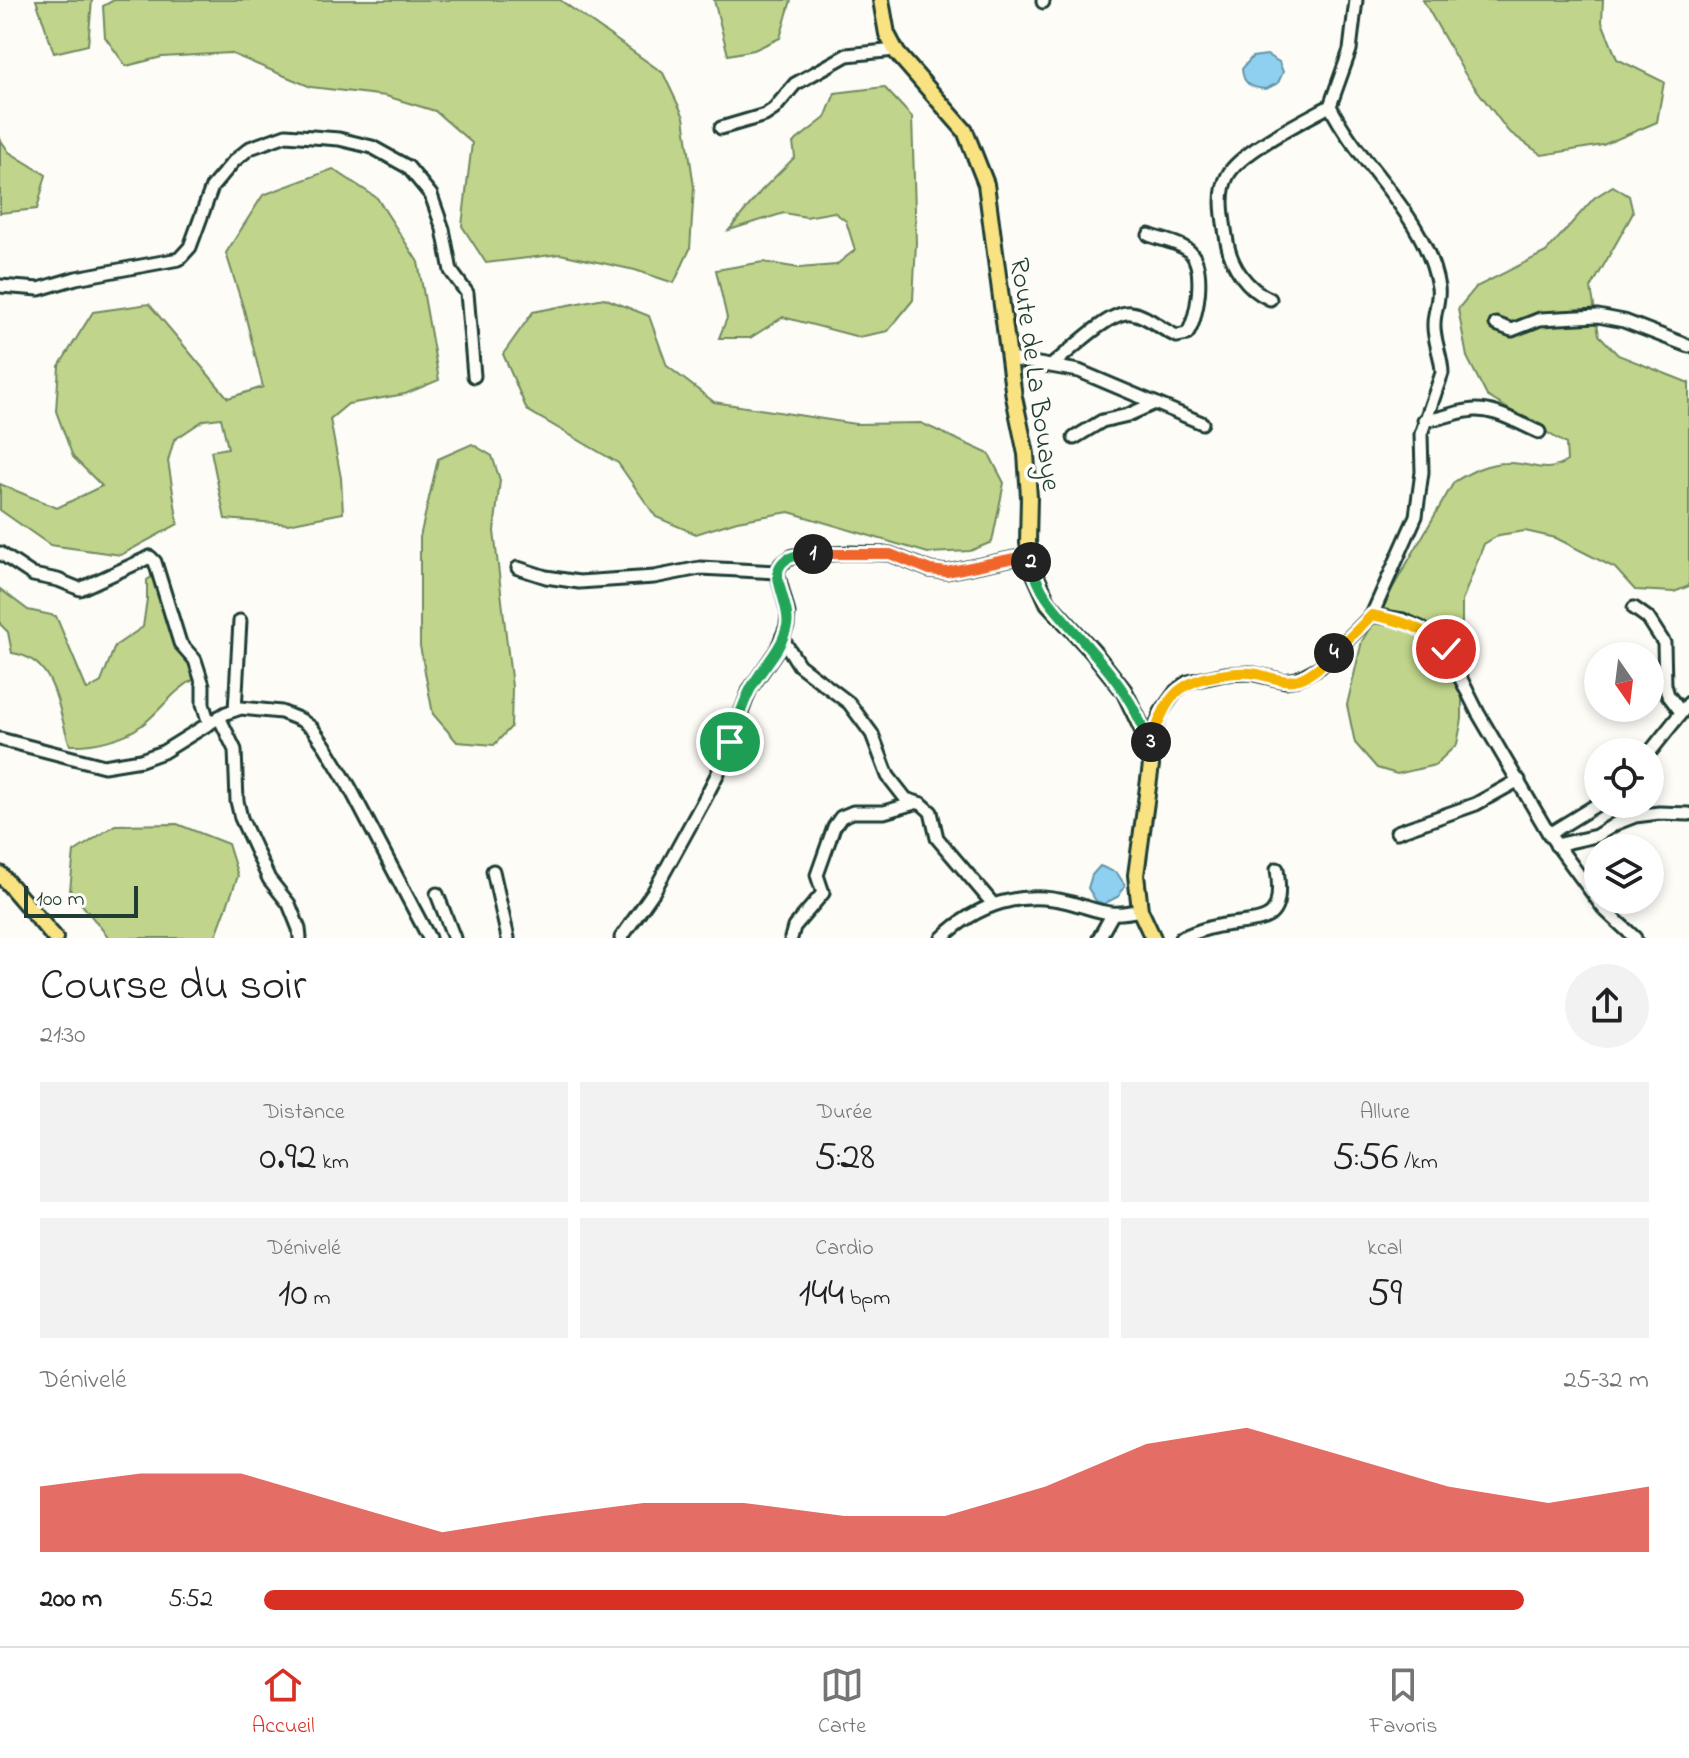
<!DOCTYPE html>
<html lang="fr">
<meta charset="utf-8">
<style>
:root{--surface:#fff;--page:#f2f2f2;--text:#202124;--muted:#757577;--line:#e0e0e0;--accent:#d93025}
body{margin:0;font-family:"Indie Flower",sans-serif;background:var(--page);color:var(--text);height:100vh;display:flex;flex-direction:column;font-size:30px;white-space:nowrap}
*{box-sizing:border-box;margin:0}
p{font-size:26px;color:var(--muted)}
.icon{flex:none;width:44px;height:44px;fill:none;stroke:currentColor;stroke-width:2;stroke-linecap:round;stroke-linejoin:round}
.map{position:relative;height:938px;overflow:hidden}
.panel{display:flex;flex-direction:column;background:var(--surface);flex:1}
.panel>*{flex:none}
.needle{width:52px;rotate:166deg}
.tools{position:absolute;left:1584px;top:642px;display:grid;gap:16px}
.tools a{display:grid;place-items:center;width:80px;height:80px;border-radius:50%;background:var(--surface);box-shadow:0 4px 12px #0003;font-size:40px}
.scale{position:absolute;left:24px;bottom:20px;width:114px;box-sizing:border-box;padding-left:8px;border:4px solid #1f3d34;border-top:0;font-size:22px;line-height:28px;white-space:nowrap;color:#1f3d34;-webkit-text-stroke:6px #fdfcf7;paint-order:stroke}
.pin{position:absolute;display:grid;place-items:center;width:68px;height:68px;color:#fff;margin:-34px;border:4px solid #fff;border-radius:50%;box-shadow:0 2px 8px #0007}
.km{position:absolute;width:40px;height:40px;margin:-20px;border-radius:50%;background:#222;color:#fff;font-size:22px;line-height:40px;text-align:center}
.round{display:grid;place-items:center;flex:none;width:84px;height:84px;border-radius:42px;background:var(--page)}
.summary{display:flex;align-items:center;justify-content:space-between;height:136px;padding:0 40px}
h1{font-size:44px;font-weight:600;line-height:60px}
.stats{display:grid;grid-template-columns:repeat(3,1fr);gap:12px;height:136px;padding:8px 40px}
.stats div{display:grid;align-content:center;border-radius:0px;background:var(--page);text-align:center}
.stats b{font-size:40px;font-weight:600}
.stats small{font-size:22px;font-weight:400}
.stats p{font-size:22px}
.chart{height:224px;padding:16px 40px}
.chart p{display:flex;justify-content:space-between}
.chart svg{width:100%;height:144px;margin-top:8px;fill:var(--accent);opacity:.7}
ul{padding:0 40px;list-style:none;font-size:26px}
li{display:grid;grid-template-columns:128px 96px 1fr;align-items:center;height:60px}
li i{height:20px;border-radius:10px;background:var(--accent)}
.tab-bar{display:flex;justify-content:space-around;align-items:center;height:112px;border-top:2px solid var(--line);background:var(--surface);font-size:22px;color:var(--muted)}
.tab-bar a{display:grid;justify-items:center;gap:4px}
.tab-bar .on{color:var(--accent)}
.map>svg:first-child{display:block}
</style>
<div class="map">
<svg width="1689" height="938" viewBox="0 0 1689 938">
<rect width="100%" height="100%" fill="#fdfcf7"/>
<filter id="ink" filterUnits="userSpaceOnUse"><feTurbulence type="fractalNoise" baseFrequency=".0125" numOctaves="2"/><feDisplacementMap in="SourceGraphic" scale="16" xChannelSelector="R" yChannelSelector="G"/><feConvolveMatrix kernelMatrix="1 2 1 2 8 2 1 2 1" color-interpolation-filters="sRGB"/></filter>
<g filter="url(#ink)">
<g fill="#c0d58b" stroke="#708960" stroke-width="2">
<path d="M36,0h56l-4,45 -34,8z"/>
<path d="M114,0h446l103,73 21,44 10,70 -4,62 -16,34 -39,-13 -75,-16 -74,9 -24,-37 10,-83 -37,-32 -49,-15 -75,-9 -81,-34 -68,4 -36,9 -21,-29 -2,-31z"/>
<path d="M714,0h77l-11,38 -26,12 -26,5z"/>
<path d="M1423,0h180l-1,22 15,37 47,23 -7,40 -54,23 -61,10 -34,-24 -43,-57z"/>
<path d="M884,87l28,30 4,126 -3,57 -25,31 -29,6 -76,-20 -33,21h-31l8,-20 -11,-48 47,-8 36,6 37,-3 19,-15 -9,-29 -12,-9 -28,5 -22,-4 -55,17 32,-39 34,-34 -2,-14 32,-25 10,-25z"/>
<path d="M0,139l9,13 37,23 -9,34 -37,4z"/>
<path d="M333,169l44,29 41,64 21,118 -34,14 -57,10 -18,15 11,59 2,35 -55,11 -63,-5 -14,-68 17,-3 -7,-30 -17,2 -30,20 -6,21 10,63 -57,31 -71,-10 -50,-35v-26l57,24 45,-22 -29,-29 -17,-46 3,-45 34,-54 56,-8 79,94 35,-11 -19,-77 -18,-57 37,-58z"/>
<path d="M1613,186l16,10 4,17 -42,75 8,47 19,20 71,28v203l-15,6 -39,-2 -20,-22 -59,-30 -31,-7 -26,4 -15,9 -22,57v118l-5,25 -22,21 -38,9 -20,-6 -22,-25 -8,-38 15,-64 92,-159c16,-10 33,-19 53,-19 25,-1 37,13 60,-2l-1,-17 -79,-48 -20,-39 -9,-48 18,-22 70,-35 48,-54z"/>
<path d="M604,298l45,18 18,50 47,36 141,22 66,-1 68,31 15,29 -12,59 -22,9 -42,2 -139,-41 -52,9 -41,13 -40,-17 -38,-54 -91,-53 -24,-56 30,-42z"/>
<path d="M472,444l20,12 8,24 -6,51 18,156 -1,40 -17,18 -37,-3 -24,-28 -13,-68v-109l18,-78z"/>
<path d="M156,574l42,103c-27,14 -34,31 -56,48 -18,14 -50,21 -72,20 -13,-34 -12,-86 -58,-92l-4,-21 -8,-8v-35l28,21 28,6 31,74 14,-8 14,-36 28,-19 4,-28v-19z"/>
<path d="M177,824l51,20 10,32 -23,62h-106l-39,-48 4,-38 41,-27z"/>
</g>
<g fill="#8fcff0" stroke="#6295a5" stroke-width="2">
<path d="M1267,55l12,7 4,10 -5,11 -12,6c-15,-1 -23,-5 -24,-20l10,-12z"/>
<path d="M1100,866l17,7 8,12 -6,11 -15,8 -8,-3 -8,-13 4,-13z"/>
</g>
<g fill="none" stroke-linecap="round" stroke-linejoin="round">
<defs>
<g id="minor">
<path d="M1043,2v-2"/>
<path d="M721,128l44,-13 9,-6 21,-25 52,-29 48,-5"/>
<path d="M0,286l39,3 37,-11 103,-19 11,-12 22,-60 22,-26 16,-13 36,-13 53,4 33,8 36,20 23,28 12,34 8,42 16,22 7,83"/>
<path d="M1270,299c-23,-10 -39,-33 -43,-57 -3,-21 -10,-47 1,-67 12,-23 78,-56 102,-69"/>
<path d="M1496,324l16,6 28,-11 58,-3 26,5 65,25"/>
<path d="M1010,359l69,12 123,52"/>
<path d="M1052,365c17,-13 58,-55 79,-52 17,2 30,17 46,23l10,-2c11,-16 18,-65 4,-81 -8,-10 -30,-13 -42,-18"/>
<path d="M1424,420c16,0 27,-7 43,-9 25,-5 49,11 72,21"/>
<path d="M1074,438l28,-17 26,-6 27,-12"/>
<path d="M0,553l33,22 25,5 22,9 70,-32 5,5 25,81 15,17 8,25v19l6,20"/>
<path d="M518,568l28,9 33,5 75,-5 46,-9 77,4"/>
<path d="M1634,608l14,10 16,25 1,42 3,10 13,17"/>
<path d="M1372,615l31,5 18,8 25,21 32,64 71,121 55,75 31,29"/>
<path d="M782,638l17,27 50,38 23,31 16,42 18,23 16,5 9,8 6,26 56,66"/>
<path d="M235,710l5,-89"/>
<path d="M219,717l16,33 2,51 4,17 28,61 20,25 10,25 1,9"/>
<path d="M0,739l104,27 37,-6 22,-8 63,-39 15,-5 40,4 20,8 11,8 13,18 24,40 80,152"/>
<path d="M1149,747l12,-35 15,-21 12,-9 37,-8 25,-1 35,8 12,-2 23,-12 52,-52 44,-99 6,-44 -1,-38 21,-61c0,-17 -9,-33 -8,-49 0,-13 6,-24 4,-37 -12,-72 -77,-119 -108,-181l20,-56 6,-50"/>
<path d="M1650,752l39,-49"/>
<path d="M1397,832l79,-28 43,-24"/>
<path d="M1549,834l49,-30"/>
<path d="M1556,845l40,-9 21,-13 18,-7 24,-3 30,1"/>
<path d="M493,871l15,67"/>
<path d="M437,894l17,44"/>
<path d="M621,938l33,-47 49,-89 15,-29 32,-84 27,-39 10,-24 1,-13 -11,-41 4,-8 12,-8 56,-3 41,1 40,16 17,2 82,-17"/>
<path d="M791,938l3,-11 29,-34 -6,-18 17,-48 7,-10 12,-5h31l31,-9"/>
<path d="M942,938c35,-34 79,-48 126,-36 31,8 39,16 72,8"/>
<path d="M1099,938l13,-23"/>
<path d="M1181,938c12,-5 24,-10 37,-12 45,-8 67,2 59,-57"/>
</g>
<g id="major">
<path d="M881,0l6,34 10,19 68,78 21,53 28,213 12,57 3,43 -1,46 6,29 14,31 45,49 31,39 23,48 4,26 -15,110 4,35 13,28"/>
<path d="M0,874l55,64"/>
</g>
</defs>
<use href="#minor" stroke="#1f3d34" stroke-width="17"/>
<use href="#major" stroke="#1f3d34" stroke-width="20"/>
<use href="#minor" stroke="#fdfcf7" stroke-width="11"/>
<use href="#major" stroke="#f8e281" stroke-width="14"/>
</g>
</g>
<g fill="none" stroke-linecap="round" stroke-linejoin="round" filter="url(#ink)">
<defs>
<path id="split-1" d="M730,742c6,-17 12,-36 20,-52 11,-22 31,-38 37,-64 4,-18 -15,-47 -7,-60 6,-11 21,-11 33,-12"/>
<path id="split-2" d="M813,554h77l40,16 17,2 82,-17 2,7"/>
<path id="split-3" d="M1031,562c9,34 24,47 46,72 30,34 61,68 72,114l2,-6"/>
<path id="split-4" d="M1151,742c14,-37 20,-58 63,-66 11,-2 25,-4 37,-3 17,2 31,11 48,6 14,-5 24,-15 35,-26"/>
<path id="split-5" d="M1334,653l38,-38c30,6 52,12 74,34"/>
</defs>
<use href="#split-1" stroke="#fff" stroke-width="16"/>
<use href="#split-2" stroke="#fff" stroke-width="16"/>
<use href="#split-3" stroke="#fff" stroke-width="16"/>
<use href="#split-4" stroke="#fff" stroke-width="16"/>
<use href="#split-5" stroke="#fff" stroke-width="16"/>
<use href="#split-1" stroke="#22a559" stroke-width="10"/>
<use href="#split-2" stroke="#f0652b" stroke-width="10"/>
<use href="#split-3" stroke="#22a559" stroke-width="10"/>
<use href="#split-4" stroke="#f5b400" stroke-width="10"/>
<use href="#split-5" stroke="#f5b400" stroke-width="10"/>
</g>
<g text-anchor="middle" stroke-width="7" stroke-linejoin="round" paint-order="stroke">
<g font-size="28" fill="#1f3d34" stroke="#fdfcf7">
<text transform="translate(1037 374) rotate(82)" y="10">Route de La Bouaye</text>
</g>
</g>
</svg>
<div class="tools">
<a><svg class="needle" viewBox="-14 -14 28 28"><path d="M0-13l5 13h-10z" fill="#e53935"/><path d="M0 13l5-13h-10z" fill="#757577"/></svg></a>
<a><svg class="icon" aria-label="locate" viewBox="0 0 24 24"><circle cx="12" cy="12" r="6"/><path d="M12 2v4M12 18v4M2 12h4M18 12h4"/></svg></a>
<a><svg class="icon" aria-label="layers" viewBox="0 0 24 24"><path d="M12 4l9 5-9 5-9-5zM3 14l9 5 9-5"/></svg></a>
</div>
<div class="scale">100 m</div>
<div class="pin" style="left:730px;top:742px;background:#1e9e55"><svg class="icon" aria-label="arrive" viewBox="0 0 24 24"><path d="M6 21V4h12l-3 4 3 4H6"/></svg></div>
<div class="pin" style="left:1446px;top:649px;background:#d93025"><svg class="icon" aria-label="check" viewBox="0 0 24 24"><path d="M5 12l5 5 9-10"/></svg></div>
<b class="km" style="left:813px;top:554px">1</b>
<b class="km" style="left:1031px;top:562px">2</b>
<b class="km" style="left:1151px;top:742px">3</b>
<b class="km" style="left:1334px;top:653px">4</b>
</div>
<section class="panel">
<div class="summary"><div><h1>Course du soir</h1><p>21:30</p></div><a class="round"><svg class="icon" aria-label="share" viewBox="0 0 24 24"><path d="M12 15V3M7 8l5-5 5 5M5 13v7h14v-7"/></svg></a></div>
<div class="stats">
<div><p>Distance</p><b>0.92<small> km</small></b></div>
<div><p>Durée</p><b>5:28</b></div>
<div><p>Allure</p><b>5:56<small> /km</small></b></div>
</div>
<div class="stats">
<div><p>Dénivelé</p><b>10<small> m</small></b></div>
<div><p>Cardio</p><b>144<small> bpm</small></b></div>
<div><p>kcal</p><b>59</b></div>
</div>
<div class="chart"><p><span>Dénivelé</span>25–32 m</p>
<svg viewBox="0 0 160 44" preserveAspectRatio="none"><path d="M0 44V24L10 20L20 20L30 29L40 38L50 33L60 29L70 29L80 33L90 33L100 24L110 11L120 6L130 15L140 24L150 29L160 24V44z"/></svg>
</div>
<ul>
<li><b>200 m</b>5:52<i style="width:91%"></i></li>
</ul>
</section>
<nav class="tab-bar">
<a class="on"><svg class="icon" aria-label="home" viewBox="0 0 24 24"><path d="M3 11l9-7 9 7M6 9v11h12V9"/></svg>Accueil</a>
<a><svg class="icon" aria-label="map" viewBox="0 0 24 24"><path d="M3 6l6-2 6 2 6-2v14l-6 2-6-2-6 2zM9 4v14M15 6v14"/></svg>Carte</a>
<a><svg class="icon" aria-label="saved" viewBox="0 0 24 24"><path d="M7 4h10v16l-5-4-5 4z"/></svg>Favoris</a>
</nav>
